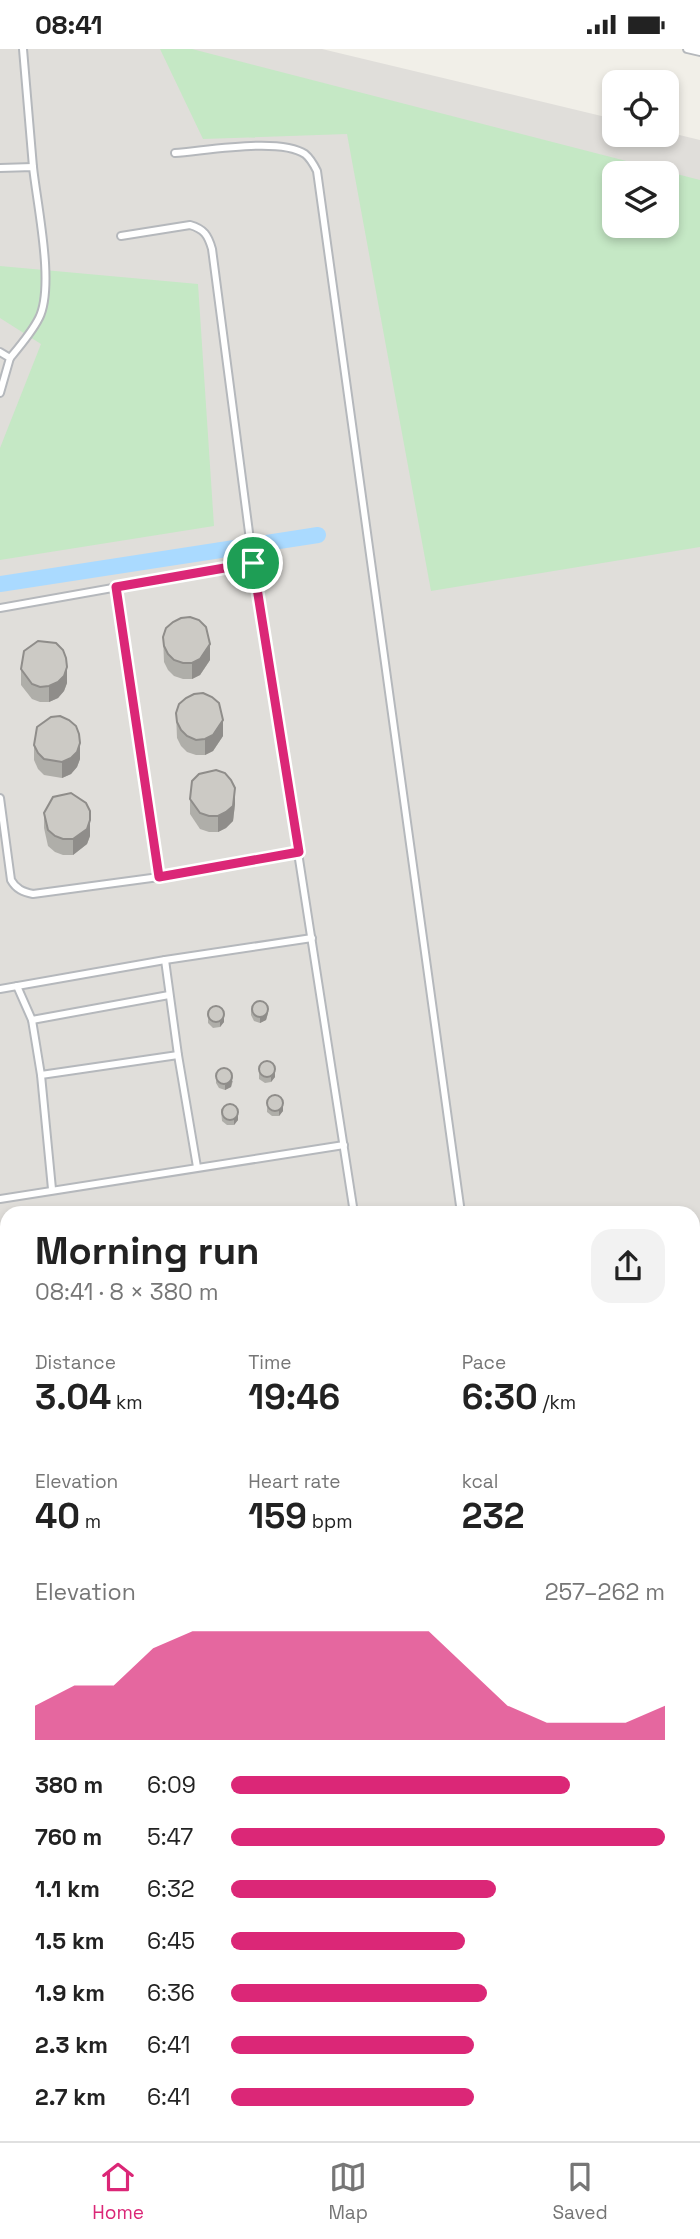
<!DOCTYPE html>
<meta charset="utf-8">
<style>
:root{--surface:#fff;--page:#f2f2f2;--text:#222;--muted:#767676;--line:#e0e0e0;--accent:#db2777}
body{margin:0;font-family:"Space Grotesk",sans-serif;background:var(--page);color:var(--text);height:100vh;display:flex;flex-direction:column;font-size:26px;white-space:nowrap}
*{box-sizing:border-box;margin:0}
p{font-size:23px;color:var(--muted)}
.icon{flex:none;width:38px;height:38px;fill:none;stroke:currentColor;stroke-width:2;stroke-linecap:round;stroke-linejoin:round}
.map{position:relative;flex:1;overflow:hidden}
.sheet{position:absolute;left:0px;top:1157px;width:700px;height:936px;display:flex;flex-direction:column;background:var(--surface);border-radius:21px 21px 0 0;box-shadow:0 4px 10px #0003}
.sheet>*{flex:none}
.tools{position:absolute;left:602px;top:21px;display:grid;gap:14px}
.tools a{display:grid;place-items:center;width:77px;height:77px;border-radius:14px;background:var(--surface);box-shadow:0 4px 10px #0003;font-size:35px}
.pin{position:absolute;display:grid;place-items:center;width:60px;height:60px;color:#fff;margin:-30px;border:4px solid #fff;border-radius:50%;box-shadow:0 2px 7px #0007}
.round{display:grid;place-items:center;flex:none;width:74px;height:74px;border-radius:21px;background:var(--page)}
.headline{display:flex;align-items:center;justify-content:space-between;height:119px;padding:0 35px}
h1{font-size:38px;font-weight:600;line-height:52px}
.figures{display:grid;grid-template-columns:repeat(3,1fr);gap:10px;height:119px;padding:7px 35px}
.figures div{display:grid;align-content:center}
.figures b{font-size:35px;font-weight:600}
.figures small{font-size:19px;font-weight:400}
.figures p{font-size:19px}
.chart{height:196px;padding:14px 35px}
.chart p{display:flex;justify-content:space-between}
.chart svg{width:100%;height:126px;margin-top:7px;fill:var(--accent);opacity:.7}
ul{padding:0 35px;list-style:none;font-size:23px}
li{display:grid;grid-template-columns:112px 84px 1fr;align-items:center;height:52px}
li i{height:18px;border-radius:9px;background:var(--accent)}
.status{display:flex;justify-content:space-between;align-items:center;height:49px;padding:0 35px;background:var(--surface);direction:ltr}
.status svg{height:19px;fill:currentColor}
.menu{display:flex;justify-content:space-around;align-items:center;height:98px;border-top:2px solid var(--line);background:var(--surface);font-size:19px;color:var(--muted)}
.menu a{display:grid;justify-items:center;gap:4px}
.menu .on{color:var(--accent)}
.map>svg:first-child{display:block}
</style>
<div class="status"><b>08:41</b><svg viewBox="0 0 49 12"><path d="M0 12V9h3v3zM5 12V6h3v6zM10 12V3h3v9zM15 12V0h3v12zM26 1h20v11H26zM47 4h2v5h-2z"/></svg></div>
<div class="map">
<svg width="700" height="2092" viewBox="0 0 700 2092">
<rect width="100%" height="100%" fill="#f1efe8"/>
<path fill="#e0deda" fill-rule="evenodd" d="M0,0h322l292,70v16h53v-3l33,8v2001h-700zM614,124h53v53h-53zM7,1164h686v922h-686z"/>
<g fill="#c5e8c5" fill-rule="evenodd">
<path d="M160,0h32l508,131v367l-269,44 -84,-457 -144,5zM614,124h53v53h-53z"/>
<path d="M0,217l198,18 16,242 -214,34v-112l41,-104 -41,-26z"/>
</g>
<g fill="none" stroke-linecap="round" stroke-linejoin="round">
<path stroke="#aadaff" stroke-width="16" d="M0,535l318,-49"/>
<defs>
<g id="service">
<path d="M23,0l10,118"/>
<path d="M687,0l13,3"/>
<path d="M175,104c30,-2 105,-16 130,1 5,4 9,11 12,17l144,1042"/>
<path d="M0,119l33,-1c4,38 22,119 6,151 -7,14 -19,28 -29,40"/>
<path d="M121,187l69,-11c14,4 18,10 22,24l41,314"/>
<path d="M0,303l10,6 -10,35"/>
<path d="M116,538l43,290"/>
<path d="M0,559l253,-45 101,650"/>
<path d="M0,749l11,82c5,9 12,12 22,14l126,-17 140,-25"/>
<path d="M165,911l13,95 19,112"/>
<path d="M17,937l15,34 9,55 11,114"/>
<path d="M0,940l165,-29 147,-22"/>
<path d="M32,971l137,-25"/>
<path d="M41,1026l137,-20"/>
<path d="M0,1150l344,-54"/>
<path d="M693,1184l7,-1"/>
<path d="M693,1284l7,-1"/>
<path d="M0,1325l7,-1"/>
<path d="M693,1375l7,-1"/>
<path d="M0,1391l7,-1"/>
<path d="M0,1449l7,-1"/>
<path d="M0,1722l7,-10"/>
<path d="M0,1775l7,-1"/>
<path d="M693,2026l7,5"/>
<path d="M496,2086l1,6"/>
<path d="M601,2086l1,6"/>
<path d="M287,2092l43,-6"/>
</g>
</defs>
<use href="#service" stroke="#b5b8bc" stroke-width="10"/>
<use href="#service" stroke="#fff" stroke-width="6"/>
</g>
<g fill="#afaea9">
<path d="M163,588l47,23 -10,15 -8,4h-9l-9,-3 -6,-6 -4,-8z"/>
<path d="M21,620l46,14 -3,8 -6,7 -9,4h-9l-8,-3 -11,-14z"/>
<path d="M176,664l47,23 -10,15 -8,4h-9l-9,-3 -6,-6 -4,-8z"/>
<path d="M34,696l46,14 -3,8 -6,7 -9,4 -18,-3 -6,-6 -4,-9z"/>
<path d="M190,750l45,5 -2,17 -7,7 -8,4h-9l-9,-3 -10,-15z"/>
<path d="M44,764l46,23 -3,8 -14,11h-10l-8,-3 -7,-6 -4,-18z"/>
<path d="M251,960l17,4 -2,7 -6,3 -6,-2 -3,-6z"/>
<path d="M208,962l16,11 -4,5 -7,1 -5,-5z"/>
<path d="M259,1017l16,11 -4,5 -6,1 -6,-4z"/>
<path d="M216,1028l17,4 -2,6 -6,3 -6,-2 -3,-5z"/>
<path d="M267,1051l16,11 -4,5h-7l-5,-4z"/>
<path d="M221,1060l17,11 -4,5h-7l-5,-4z"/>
<path d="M7,1934v152h128l-41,6h-94v-157z"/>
</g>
<g fill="#8f8d8a">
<path d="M210,595v16l-10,15 -8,4v-16z"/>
<path d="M67,618v16l-3,8 -6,7 -9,4v-16z"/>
<path d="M223,671v16l-10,15 -8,4v-16z"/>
<path d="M80,694v16l-3,8 -6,7 -9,4v-16z"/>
<path d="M235,739v16l-2,17 -7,7 -8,4v-16z"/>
<path d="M90,771v16l-3,8 -14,11v-16z"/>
<path d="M268,959v5l-2,7 -6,3v-6z"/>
<path d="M224,968v5l-4,5v-5z"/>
<path d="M275,1023v5l-4,5v-5z"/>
<path d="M233,1027l-2,11 -6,3v-5z"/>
<path d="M283,1056v6l-4,5v-6z"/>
<path d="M238,1065v6l-4,5v-6z"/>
</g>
<g fill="#cccac5" stroke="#8f8d8a" stroke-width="2">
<path d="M190,568l9,3 7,7 4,17 -10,15 -8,4h-9l-9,-3 -6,-6 -4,-8 -1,-9 3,-9 7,-6 8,-4z"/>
<path d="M38,592l18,2 7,7 3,8 1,9 -3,9 -6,6 -9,4 -9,1 -8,-3 -11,-15 3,-18z"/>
<path d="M203,644l9,4 7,6 4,17 -10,15 -8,4 -9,1 -9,-4 -6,-6 -4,-8 -1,-9 3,-9 7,-6 8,-4z"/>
<path d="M60,667l9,4 7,6 3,8 1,9 -3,9 -6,6 -9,4 -18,-3 -6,-6 -4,-8 3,-18 14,-10z"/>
<path d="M216,721l9,3 6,7 4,8 -2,18 -7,6 -8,4h-9l-9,-3 -10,-14 2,-18 7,-7z"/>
<path d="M71,744l15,10 4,8v9l-3,9 -14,10h-10l-8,-3 -7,-6 -4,-17 9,-16z"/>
<circle cx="260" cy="960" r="8"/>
<circle cx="216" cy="965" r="8"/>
<circle cx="267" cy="1020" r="8"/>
<circle cx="224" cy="1027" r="8"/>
<circle cx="275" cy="1054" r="8"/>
<circle cx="230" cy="1063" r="8"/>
<path d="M7,1934v142l-7,1v-142z"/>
</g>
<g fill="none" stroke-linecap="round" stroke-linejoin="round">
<defs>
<path id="route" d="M253,514l46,289 -140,25 -43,-290z"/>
</defs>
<use href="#route" stroke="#fff" stroke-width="14"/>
<use href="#route" stroke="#db2777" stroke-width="9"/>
</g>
</svg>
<div class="tools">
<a><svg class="icon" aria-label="locate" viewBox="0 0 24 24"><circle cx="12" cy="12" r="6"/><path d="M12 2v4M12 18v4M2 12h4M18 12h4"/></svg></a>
<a><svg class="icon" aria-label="layers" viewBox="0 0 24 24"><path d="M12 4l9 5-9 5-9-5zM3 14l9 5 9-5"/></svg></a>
</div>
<div class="pin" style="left:253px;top:514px;background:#1e9e55"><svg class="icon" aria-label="arrive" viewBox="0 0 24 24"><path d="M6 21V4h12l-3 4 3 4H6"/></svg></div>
<section class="sheet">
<div class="headline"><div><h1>Morning run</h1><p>08:41 · 8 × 380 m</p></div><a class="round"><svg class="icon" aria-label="share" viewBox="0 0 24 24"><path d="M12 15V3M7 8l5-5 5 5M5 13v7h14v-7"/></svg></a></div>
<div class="figures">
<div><p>Distance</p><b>3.04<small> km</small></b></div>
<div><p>Time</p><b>19:46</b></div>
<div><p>Pace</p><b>6:30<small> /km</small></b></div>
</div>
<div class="figures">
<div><p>Elevation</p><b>40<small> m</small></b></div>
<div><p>Heart rate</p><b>159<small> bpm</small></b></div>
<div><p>kcal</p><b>232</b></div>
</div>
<div class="chart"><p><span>Elevation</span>257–262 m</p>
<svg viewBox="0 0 160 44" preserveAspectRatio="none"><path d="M0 44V32L10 25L20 25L30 12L40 6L50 6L60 6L70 6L80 6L90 6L100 6L110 19L120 32L130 38L140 38L150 38L160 32V44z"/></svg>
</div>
<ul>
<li><b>380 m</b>6:09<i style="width:78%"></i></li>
<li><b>760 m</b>5:47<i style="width:100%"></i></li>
<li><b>1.1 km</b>6:32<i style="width:61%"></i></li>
<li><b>1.5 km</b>6:45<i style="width:54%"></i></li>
<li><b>1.9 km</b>6:36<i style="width:59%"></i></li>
<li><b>2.3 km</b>6:41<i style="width:56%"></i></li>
<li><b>2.7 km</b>6:41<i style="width:56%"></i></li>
</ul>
</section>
</div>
<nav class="menu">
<a class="on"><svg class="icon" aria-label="home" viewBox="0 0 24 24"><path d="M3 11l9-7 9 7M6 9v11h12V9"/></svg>Home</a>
<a><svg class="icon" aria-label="map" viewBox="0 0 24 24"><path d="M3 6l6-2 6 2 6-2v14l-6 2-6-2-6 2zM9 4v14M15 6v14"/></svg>Map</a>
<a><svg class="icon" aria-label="saved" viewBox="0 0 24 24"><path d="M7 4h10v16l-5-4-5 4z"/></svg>Saved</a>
</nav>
